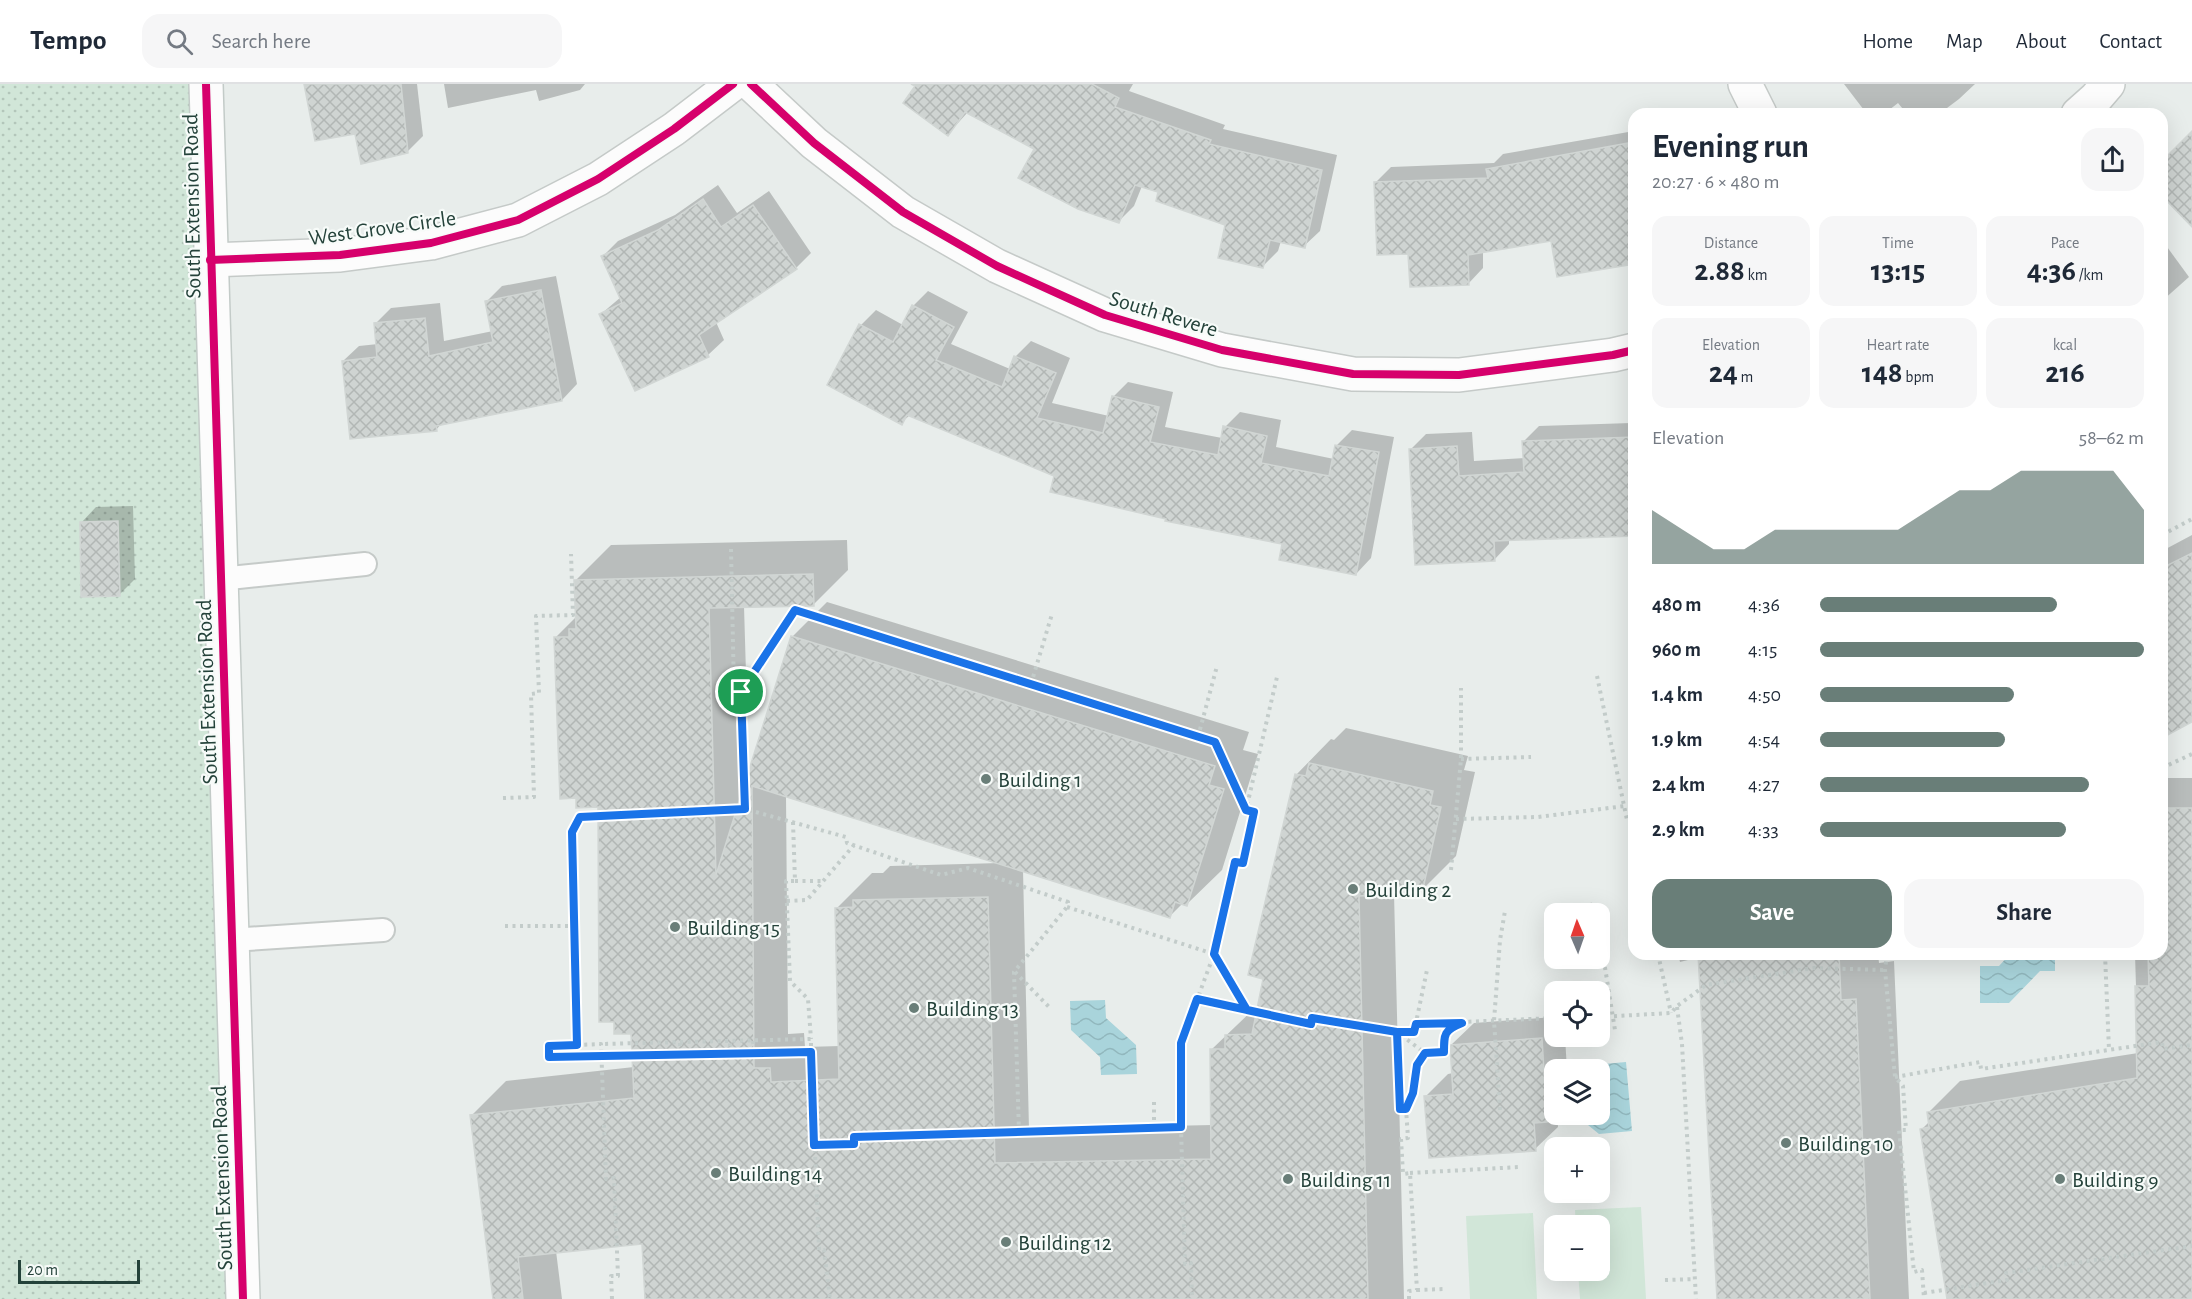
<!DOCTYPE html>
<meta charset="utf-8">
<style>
:root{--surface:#fff;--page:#f6f6f7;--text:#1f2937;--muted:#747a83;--line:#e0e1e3;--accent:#697e78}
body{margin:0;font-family:"Alegreya Sans",sans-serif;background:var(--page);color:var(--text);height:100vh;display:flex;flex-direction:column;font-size:22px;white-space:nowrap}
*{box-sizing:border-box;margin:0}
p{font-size:20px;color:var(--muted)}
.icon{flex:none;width:33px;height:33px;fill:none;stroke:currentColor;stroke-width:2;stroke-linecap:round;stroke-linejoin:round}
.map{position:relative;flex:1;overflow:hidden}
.drawer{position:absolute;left:1628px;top:24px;width:540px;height:852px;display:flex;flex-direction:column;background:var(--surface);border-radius:18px;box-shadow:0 6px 24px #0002}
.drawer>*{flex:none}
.needle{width:39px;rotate:358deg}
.controls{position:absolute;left:1544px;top:819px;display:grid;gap:12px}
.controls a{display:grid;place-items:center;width:66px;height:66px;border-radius:12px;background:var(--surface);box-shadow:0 6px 24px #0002;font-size:30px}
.scale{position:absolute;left:18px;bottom:15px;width:122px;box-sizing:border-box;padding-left:6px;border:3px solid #24423a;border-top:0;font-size:16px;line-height:21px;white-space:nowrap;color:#24423a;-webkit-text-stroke:4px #f7fbf9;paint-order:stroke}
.pin{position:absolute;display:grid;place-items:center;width:51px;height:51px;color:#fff;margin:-26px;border:3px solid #fff;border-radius:50%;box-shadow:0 2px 6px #0007}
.round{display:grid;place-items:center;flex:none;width:63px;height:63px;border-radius:18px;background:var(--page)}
.headline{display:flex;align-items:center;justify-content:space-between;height:102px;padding:0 24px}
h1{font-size:33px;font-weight:700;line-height:45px}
.figures{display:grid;grid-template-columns:repeat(3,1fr);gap:9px;height:102px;padding:6px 24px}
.figures div{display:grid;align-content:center;border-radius:15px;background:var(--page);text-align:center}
.figures b{font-size:30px;font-weight:700}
.figures small{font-size:16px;font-weight:400}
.figures p{font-size:16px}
.chart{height:168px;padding:12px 24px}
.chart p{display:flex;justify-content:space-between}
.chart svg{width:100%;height:108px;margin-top:6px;fill:var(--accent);opacity:.7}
.button{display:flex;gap:12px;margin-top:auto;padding:12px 24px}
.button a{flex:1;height:69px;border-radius:18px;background:var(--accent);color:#fff;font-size:24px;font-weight:700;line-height:69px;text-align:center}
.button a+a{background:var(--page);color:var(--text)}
ul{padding:0 24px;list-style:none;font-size:20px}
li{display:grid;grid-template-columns:96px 72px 1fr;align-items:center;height:45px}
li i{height:15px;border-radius:8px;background:var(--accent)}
header{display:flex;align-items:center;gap:36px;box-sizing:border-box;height:84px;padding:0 30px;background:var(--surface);border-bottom:2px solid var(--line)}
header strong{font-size:28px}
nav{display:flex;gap:33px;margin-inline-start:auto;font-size:21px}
.search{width:420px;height:54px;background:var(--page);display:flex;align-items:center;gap:15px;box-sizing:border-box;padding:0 21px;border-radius:18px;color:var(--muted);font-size:22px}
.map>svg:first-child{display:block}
</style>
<header>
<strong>Tempo</strong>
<div class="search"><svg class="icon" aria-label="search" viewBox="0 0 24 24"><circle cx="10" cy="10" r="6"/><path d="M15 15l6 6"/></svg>Search here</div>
<nav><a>Home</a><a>Map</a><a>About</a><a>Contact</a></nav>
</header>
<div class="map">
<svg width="2192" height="1215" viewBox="0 0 2192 1215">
<defs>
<pattern id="grass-dots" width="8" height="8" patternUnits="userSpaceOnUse" patternTransform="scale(1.5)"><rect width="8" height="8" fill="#d1e6d8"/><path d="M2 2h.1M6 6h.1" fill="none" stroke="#b3c6ba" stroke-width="1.8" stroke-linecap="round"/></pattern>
<pattern id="water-waves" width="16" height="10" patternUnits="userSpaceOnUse" patternTransform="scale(1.5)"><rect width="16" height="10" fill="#a9d4db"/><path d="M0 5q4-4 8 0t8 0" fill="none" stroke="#91b7bd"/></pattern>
<pattern id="building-cross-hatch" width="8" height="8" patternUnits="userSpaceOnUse" patternTransform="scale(1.5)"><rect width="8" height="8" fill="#cfd4d2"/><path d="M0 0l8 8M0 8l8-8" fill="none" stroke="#b2b7b5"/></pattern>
</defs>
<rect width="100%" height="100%" fill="#e8edeb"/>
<path fill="url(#grass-dots)" d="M0,0h206l37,1215h-243z"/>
<g fill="#d1e6d8">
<path d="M1641,1123l5,92h-66l-2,-28 21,-1v-44l-23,-1 -1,-15z"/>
<path d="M1533,1129l4,86h-67l-4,-83z"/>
</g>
<g fill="url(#water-waves)">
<path d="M2010,870h45v17h-15l-31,32h-29v-37h19z"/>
<path d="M1105,916l1,18 30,27 1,29 -36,1 -1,-18 -29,-27 -1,-29z"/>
<path d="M1626,978l6,69 -33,3 -11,-9 11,-11v-44l-6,-1v-4z"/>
</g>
<g fill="#0003" fill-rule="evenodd">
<path d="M306,0h111l6,52 -16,16 -51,-20z"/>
<path d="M444,0h141l-5,6 -41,11 -3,-11 -88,18z"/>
<path d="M919,0h214l-4,7 96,34 -2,4 114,26 -17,76 -16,15 -23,-5 -3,10 -15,15 -36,-42 -67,-33 -18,-5 -8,20 -16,16 -82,-74 -68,-36 -20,22z"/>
<path d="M1844,0h131l-16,15 -20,15h-32l-9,-11 -14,11h-17z"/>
<path d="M1634,47v132l-82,-23 -69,11v17l-15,16 -58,-32 -34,-70 15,-15 103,-4 9,-9z"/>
<path d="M718,101l19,28 32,-22 42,62 -15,15 -80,54 8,18 -16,15 -72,34 -35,-75 20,-17 -19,-40 16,-16 57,-26z"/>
<path d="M2162,156l27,37 -27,24z"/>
<path d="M556,192l21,108 -15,16 -120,23 -6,7 -93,-69 16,-15 19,-2 -2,-21 15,-15 49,-5 4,38 49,-10 -6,-30 15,-15z"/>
<path d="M928,207l40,21 -17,32 59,25 5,-12 16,-16 39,17 -18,45 57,13 4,-19 15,-15 45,10 -8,35 57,11 3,-11 15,-15 41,8 -5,27 58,12 3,-14 15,-15 42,7 -23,121 -15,16 -72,-31 -116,-26 -112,-42 -146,-60 -9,8 -40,-98 15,-15 27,15 10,-19z"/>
<path d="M1634,336v115l-125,4v5l-15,16 -83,-111 15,-15 46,-2 2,29 51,-3 -1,-17 15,-15 92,-3z"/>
<path d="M133,422l2,73 -16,16 -38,-72 15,-16z"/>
<path d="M2192,451v185l-30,15v-184z"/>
<path d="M847,456l1,30 -35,35 -69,1 5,168 43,-137 35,-35 422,130 -6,18 15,4 -36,116 -35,34 -4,-1 -14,14 -146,-47 6,259 183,-4v-76l48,-46 36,-228 35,-36 3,1 12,-12 122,28 -4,14 11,2 -19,84 -35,35 -27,2 10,406h-758l-3,-57 -87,9 6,48h-68l-23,-183 35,-35 128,-14 -1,-34 -34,-228 -43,-168 21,-21 -1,-36 35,-35zM786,711l214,68 -110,3 -7,7h-11l-35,35 3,138 -35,1 -1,-14 -16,1z"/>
<path d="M2162,694h30v521h-199l-71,-170 8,-8 -1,-9 31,-31 178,-28 -3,-99h27z"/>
<path d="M1678,870h200l1,9 15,-2 15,338h-191l-18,-342 -20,5z"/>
<path d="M1554,933v19h11l2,34h-13v44h3l1,13 -23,22 -109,-53 22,-22 5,-1 -2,-28 23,-22z"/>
</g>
<g fill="url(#building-cross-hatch)" stroke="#d1d6d4" stroke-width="1.5">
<path d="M304,0h97l7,69 -47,11 -6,-30 -40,7z"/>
<path d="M911,0h181l27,14 -4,9 96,33 -2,4 113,26 -17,78 -35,-8 -7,28 -45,-10 7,-33 -69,-24 2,-9 -23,-7 -16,38 -41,-14 -60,-31 16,-29 -69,-37 -17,24 -45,-33 12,-17z"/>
<path d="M2192,47v96l-30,-31v-35z"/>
<path d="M1634,58v122l-77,13 -6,-36 -83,14 1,30 -59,2 -2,-33 -31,1 -3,-73 114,-4 -2,-9z"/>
<path d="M703,115l18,28 32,-22 44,64 -98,66 10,22 -74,34 -36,-77 23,-11 -21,-47 57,-26z"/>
<path d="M541,206l21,111 -126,25 1,5 -87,8 -8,-78 35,-4 -3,-34 51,-5 4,38 64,-14 -8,-41z"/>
<path d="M912,221l42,22 -18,33 66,27 12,-31 42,17 -19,45 66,15 9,-37 47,11 -9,35 68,13 5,-29 44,10 -6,27 68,13 6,-31 44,7 -23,123 -77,-15 3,-16 -117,-23 1,-2 -116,-27 4,-16 -147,-61 -5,10 -75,-40 32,-61 34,18z"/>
<path d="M1634,353v99l-140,5 1,20 -80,4 -6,-116 48,-3 2,30 65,-4 -2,-31z"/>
<path d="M118,437l2,75 -39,1 -1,-75z"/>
<path d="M2192,469v169l-30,16v-170z"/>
<path d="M813,490l1,32 -105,2 7,267 75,-239 424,130 -6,19 15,4 -37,117 -12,-4 -5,16 -418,-132 2,282h16l1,14 68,-3 -4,-171 18,-1v-7l135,-3 7,266 216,-4 -1,-110h15v-14l27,-1 11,-55 -15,-4 47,-201 11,2 3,-13 124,28 -3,14 11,2 -19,86 -63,3 9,403h-723l-3,-55 -124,13 5,42h-30l-23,-184 164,-17 -3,-64h-17v-12h-15l-1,-215 -22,1v-10l-16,1 -6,-162h15v-8h7l-2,-49z"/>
<path d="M2162,724h30v491h-245l-27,-170 9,-2 -2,-15 210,-34 -2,-92h14l-1,-32h14z"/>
<path d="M1698,870h141l2,46 15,-1 14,300h-153z"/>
<path d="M1542,954l5,84 -13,1 2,28 -107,7 -5,-62 29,-2 -3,-49z"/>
</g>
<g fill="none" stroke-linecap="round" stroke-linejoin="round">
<defs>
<g id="lane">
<path d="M220,495l145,-15"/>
<path d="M231,856l152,-10"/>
</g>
<g id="street">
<path d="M751,0l63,59 89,69 94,54 108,49 117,35 131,24 106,1 154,-20 21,-5"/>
<path d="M1745,0l15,30"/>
<path d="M2078,30l18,-16 12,-14"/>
<path d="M210,176l130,-5 91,-12 87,-23 80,-41 76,-50 59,-45"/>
</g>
<path id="secondary" d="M206,0l37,1215"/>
</defs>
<use href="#lane" stroke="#c5cac8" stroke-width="26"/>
<use href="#street" stroke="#c5cac8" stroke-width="36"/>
<use href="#secondary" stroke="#c3cbc8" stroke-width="36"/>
<g stroke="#c3ccca" stroke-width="4" stroke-dasharray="3 4.5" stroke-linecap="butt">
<path d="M2162,451l30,-16"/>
<path d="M731,465l3,142 7,1 4,117 101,28 1,6 94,32 27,-7 100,34 -1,5 147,47 21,-92 8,1 11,-51 -8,-2 31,-133"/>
<path d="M1597,592l30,144"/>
<path d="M1031,600l21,-70"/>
<path d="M741,608l54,-82 420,132 31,67"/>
<path d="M1198,653l19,-71"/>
<path d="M1461,675l70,-2"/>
<path d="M2162,684l30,-14"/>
<path d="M503,714l31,-1 -3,-103 8,-1 -3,-77 37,-1 -2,-61"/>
<path d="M1456,735l82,-2 87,-11"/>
<path d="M793,738l2,59h-9l4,100 18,18 3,40"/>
<path d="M1451,786l10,-111v-71"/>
<path d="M795,797h29"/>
<path d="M787,817l20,-1 47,-55"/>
<path d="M1590,819l3,11"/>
<path d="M505,842h69"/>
<path d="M1599,846l16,100"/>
<path d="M1658,870l13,59"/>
<path d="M1887,870l-2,16 10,107 8,9 3,44h-7l15,142 8,-2 2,29"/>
<path d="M2105,870l4,96"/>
<path d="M1015,888l35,36"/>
<path d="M1197,915l114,25 1,-6 85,14h17l13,-62"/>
<path d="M1677,923l5,37 14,255"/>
<path d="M1599,933l72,-4 6,-7 29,-21 108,-17 71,2"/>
<path d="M1416,940l138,-6"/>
<path d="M753,957l1,12"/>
<path d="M680,959v12"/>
<path d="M811,968l8,198h5l6,49"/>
<path d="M730,970v-12"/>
<path d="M577,972l234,-4v-13l-210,5"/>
<path d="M1895,993l85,-15 1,7 181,-27 1,7 29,-4"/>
<path d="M1154,1018v26"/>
<path d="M1406,1025l7,-16 4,-28 8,-12"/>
<path d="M1500,1026l-6,-89 6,-81 5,-29"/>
<path d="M1181,1043v-84l33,-89 33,56"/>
<path d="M1019,1048l-5,-160 53,-65"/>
<path d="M814,1061l40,-1 -1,-7 328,-10 4,137 6,-1 1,36"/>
<path d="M1410,1089l110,-6"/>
<path d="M1665,1196l30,-1"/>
<path d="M1417,1206l28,-1"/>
<path d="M1924,1209l83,-13 -1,-7 186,-27"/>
<path d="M612,1215l-1,-23h7l-4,-98 -8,1 -5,-135 -24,1v11l-28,1v-11l28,-1 -5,-213 8,-15 165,-8"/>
<path d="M1409,1215v-8l8,-1 -7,-117 -7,1 -2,-35 7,-1 -2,-29h-6l-3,-77 28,21 19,-1c0,-19 0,-22 18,-29"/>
</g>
<use href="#lane" stroke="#fcfcfc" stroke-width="22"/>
<use href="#street" stroke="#fcfcfc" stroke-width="33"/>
<use href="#secondary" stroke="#fcfcfc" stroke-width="33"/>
<defs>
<g id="cycleway">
<path d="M206,0l37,1215"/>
<path d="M751,0l63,59 89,69 94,54 108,49 117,35 131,24 106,1 154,-20 21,-5"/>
<path d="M210,176l130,-5 91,-12 87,-23 80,-41 76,-50 59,-45"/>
</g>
</defs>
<use href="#cycleway" stroke="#f7fbf9" stroke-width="11"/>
<use href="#cycleway" stroke="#d6006c" stroke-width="8"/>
</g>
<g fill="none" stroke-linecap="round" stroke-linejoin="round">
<defs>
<path id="route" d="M741,608l4,117 -165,8 -8,15 5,213 -28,1v11l262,-5 3,93 40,-1v-7l327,-10v-84l16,-44 114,25 1,-6 85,14 3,77h6l7,-16 4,-28 8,-12 19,-1c0,-18 0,-22 18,-29l-46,1 -2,8h-17l-85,-14 -1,6 -64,-14 -33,-56 21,-92 8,1 11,-51 -8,-2 -31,-68 -420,-132 -54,82"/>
</defs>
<use href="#route" stroke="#fff" stroke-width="12"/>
<use href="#route" stroke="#1a73e8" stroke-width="8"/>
</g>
<g fill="#697e78" stroke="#f7fbf9" stroke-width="2">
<circle cx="986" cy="695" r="6"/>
<circle cx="1353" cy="805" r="6"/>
<circle cx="675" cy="843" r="6"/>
<circle cx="914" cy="924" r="6"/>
<circle cx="1786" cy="1059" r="6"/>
<circle cx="716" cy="1089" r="6"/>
<circle cx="1288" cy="1095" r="6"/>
<circle cx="2060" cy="1095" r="6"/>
<circle cx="1006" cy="1158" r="6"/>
</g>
<g text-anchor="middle" stroke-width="4.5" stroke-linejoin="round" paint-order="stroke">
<g font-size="22" fill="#24423a" stroke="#f7fbf9">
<text transform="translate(191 122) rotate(-91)" y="8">South Extension Road</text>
<text transform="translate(382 143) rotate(-8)" y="8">West Grove Circle</text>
<text transform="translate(1164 229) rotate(17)" y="8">South Revere</text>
<text transform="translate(206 608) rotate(-92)" y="8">South Extension Road</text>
<text transform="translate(221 1094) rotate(-92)" y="8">South Extension Road</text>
</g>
<g font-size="22" fill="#24423a" stroke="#f7fbf9" text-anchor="start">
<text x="998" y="703">Building 1</text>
<text x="1365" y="813">Building 2</text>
<text x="687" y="851">Building 15</text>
<text x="926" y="932">Building 13</text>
<text x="1798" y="1067">Building 10</text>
<text x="728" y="1097">Building 14</text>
<text x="1300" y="1103">Building 11</text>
<text x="2072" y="1103">Building 9</text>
<text x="1018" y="1166">Building 12</text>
</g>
</g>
</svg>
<div class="controls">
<a><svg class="needle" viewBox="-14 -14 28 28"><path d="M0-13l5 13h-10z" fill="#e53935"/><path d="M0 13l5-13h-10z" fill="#747a83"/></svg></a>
<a><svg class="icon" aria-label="locate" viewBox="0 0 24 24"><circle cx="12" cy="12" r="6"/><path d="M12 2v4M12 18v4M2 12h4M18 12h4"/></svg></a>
<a><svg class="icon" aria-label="layers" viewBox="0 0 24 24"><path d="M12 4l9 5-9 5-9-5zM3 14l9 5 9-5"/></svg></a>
<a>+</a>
<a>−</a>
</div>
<div class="scale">20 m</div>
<div class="pin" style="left:741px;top:608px;background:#1e9e55"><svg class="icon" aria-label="arrive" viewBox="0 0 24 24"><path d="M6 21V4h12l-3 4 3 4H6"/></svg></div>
<section class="drawer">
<div class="headline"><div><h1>Evening run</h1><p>20:27 · 6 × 480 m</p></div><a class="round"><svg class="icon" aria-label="share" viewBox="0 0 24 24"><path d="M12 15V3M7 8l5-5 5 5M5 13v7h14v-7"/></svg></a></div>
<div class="figures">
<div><p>Distance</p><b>2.88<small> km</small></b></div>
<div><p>Time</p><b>13:15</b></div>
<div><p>Pace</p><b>4:36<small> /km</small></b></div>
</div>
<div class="figures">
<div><p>Elevation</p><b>24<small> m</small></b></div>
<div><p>Heart rate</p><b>148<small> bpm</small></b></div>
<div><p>kcal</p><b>216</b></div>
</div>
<div class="chart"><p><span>Elevation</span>58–62 m</p>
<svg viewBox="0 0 160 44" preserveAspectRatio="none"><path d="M0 44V22L10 30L20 38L30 38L40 30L50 30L60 30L70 30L80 30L90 22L100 14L110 14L120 6L130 6L140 6L150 6L160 22V44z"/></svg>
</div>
<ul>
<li><b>480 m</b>4:36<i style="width:73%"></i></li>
<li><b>960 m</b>4:15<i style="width:100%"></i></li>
<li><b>1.4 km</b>4:50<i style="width:60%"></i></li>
<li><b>1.9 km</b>4:54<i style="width:57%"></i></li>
<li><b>2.4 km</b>4:27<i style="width:83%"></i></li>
<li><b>2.9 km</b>4:33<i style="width:76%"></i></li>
</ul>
<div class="button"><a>Save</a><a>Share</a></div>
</section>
</div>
